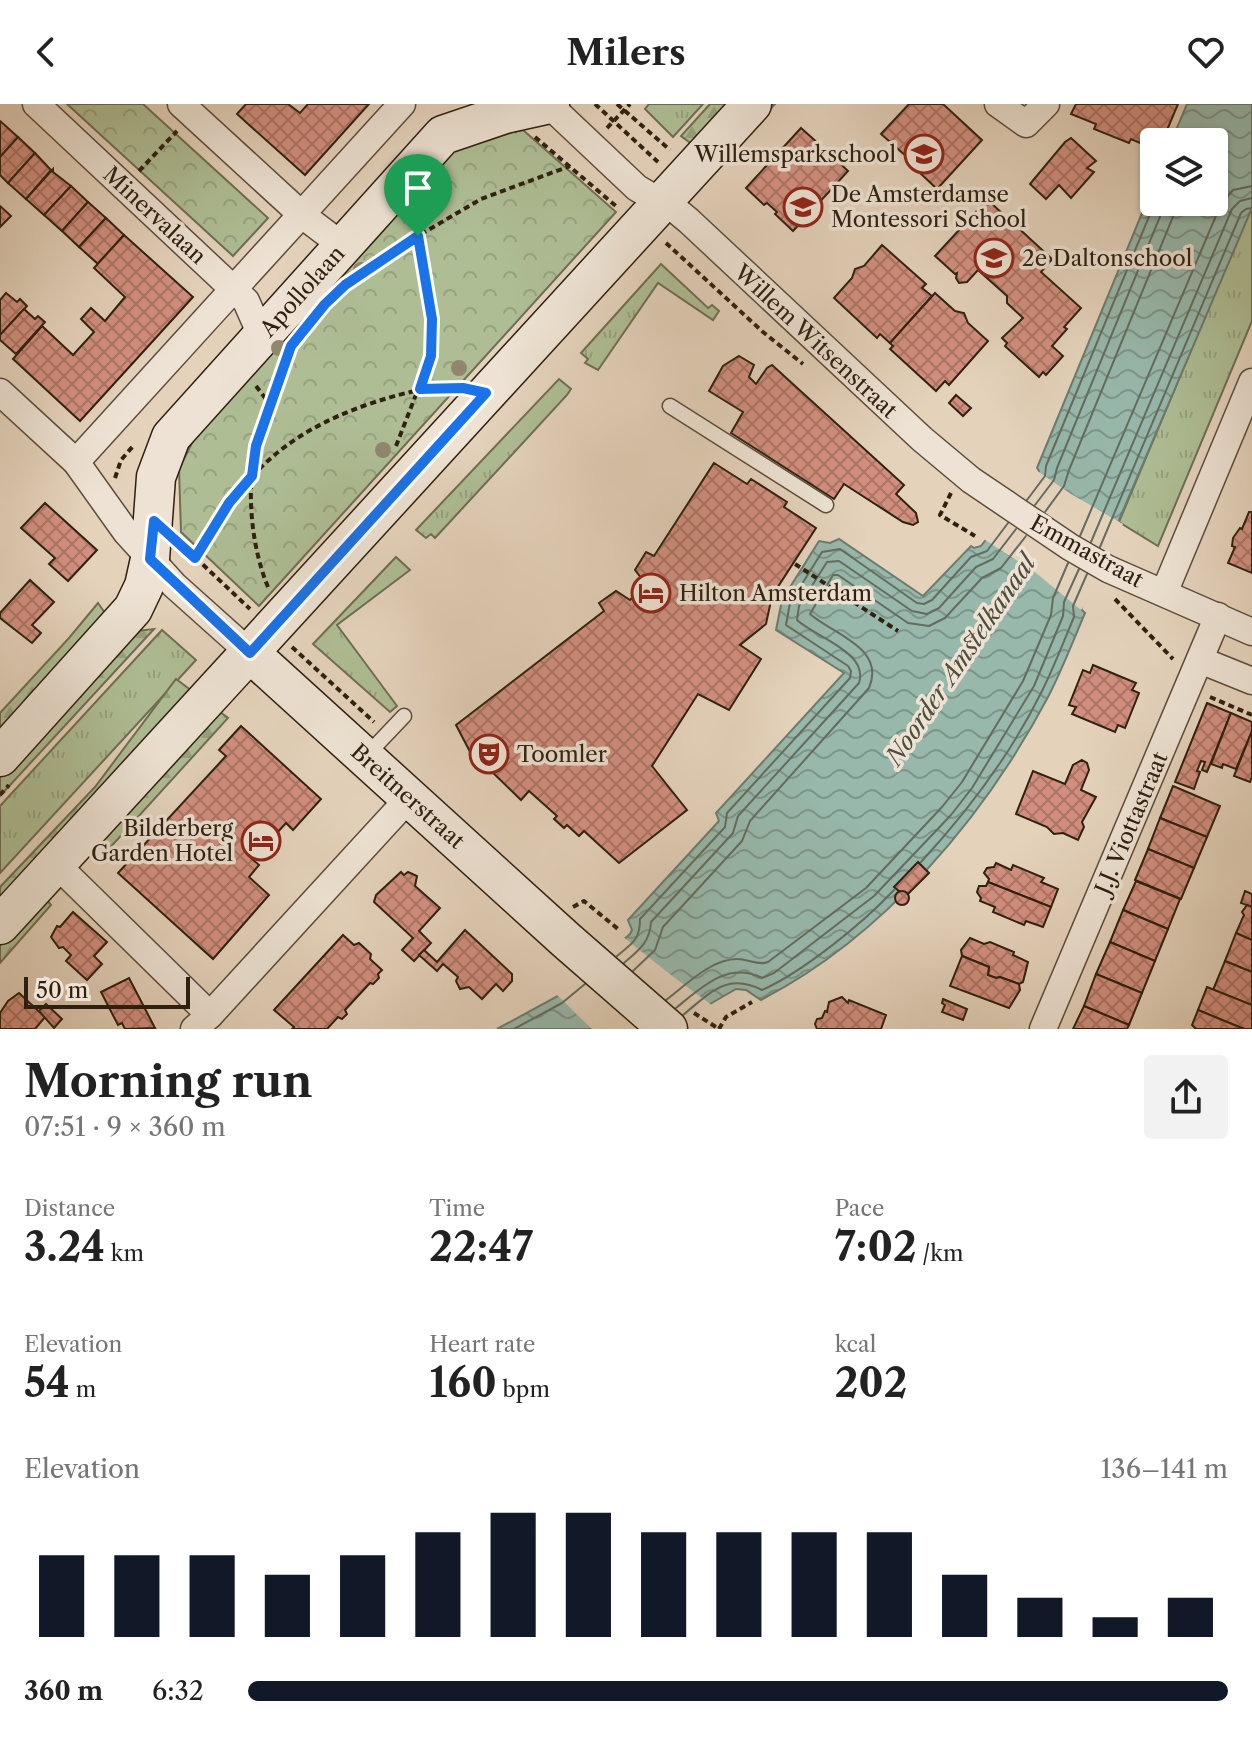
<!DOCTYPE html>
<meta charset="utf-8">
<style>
:root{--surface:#fff;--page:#f2f2f2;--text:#222;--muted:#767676;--accent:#111827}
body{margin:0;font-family:"Libre Caslon Text",serif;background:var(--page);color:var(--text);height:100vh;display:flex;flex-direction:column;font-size:30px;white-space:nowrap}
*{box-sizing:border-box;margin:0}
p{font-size:26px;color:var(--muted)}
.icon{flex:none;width:44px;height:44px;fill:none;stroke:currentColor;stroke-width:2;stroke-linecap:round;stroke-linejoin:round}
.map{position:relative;height:925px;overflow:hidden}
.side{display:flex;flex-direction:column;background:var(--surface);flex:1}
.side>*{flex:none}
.buttons{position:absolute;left:1140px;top:24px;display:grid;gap:16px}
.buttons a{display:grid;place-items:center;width:88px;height:88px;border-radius:8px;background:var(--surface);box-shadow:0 2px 6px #0004;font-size:40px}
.scale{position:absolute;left:24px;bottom:20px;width:166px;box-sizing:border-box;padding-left:8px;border:4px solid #2f2010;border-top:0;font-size:22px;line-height:28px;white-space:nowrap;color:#2f2010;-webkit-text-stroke:6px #ede2d3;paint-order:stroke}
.pin{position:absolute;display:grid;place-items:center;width:68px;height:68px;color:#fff;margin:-82px -34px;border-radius:50% 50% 50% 0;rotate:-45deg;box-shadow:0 0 8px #0007}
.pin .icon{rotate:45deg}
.round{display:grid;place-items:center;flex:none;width:84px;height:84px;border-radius:8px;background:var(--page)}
.overview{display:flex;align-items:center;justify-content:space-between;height:136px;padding:0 24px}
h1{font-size:44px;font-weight:700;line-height:60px}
.stats{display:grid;grid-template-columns:repeat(3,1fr);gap:12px;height:136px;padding:8px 24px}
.stats div{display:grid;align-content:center}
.stats b{font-size:40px;font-weight:700}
.stats small{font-size:22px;font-weight:400}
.stats p{font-size:22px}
.chart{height:224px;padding:16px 24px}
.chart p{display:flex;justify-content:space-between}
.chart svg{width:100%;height:144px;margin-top:8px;stroke:var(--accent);stroke-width:6}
ul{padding:0 24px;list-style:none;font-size:26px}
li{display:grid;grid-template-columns:128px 96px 1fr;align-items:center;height:60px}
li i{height:20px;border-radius:10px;background:var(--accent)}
header{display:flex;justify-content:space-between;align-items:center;height:104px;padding:0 24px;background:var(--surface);font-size:36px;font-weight:700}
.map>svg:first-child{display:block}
</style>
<header><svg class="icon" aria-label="back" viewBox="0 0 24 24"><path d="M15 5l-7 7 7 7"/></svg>Milers<svg class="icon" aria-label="heart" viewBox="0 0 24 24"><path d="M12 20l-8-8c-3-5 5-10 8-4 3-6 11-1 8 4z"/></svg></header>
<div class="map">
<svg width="1252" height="925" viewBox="0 0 1252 925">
<defs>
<pattern id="grass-tufts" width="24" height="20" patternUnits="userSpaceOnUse" patternTransform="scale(2)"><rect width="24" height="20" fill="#aebd94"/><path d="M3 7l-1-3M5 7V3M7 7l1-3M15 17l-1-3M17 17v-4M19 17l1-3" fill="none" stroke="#96a27f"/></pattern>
<pattern id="forest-firs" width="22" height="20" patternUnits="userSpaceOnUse" patternTransform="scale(2)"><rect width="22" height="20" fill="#aebd94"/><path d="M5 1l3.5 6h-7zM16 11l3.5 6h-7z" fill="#96a27f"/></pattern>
<pattern id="park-crowns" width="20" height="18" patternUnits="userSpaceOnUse" patternTransform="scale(2)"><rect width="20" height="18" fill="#aebd94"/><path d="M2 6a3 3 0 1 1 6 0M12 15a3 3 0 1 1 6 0" fill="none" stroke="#96a27f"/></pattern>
<pattern id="water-waves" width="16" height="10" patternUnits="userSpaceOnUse" patternTransform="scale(2)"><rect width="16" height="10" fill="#97b8ab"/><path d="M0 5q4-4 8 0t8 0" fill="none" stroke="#7c958a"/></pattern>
<pattern id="building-cross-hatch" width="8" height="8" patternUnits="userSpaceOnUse" patternTransform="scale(2)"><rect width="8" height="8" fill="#d28f7e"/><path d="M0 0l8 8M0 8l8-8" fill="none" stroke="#ab7466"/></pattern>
</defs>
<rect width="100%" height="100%" fill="#e4d2bb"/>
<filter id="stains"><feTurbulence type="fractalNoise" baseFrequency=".0025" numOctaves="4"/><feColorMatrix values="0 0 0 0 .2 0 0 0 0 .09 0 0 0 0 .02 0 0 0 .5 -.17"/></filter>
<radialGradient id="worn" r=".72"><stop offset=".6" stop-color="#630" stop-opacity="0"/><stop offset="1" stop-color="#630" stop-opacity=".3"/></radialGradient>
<g fill="url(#grass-tufts)" stroke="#6e6e52" stroke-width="2">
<path d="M649,0h54l-30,33 -28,-28z"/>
<path d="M1252,101v116l-94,225 -39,-24z"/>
<path d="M661,160l47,44 4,-3 7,6 -6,9 -55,-37 -60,87 -13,-7 3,-4 -7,-6z"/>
<path d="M559,275l12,10 -4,6 -132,143 -4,-4 -5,4 -10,-8z"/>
<path d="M396,453l14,13 -73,55 60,81 -7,6 -77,-68z"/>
<path d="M162,526l34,30 -196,213v-67z"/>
</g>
<g fill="url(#forest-firs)" stroke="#6e6e52" stroke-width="2">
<path d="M710,0h65l-56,60 -38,-28z"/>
<path d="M98,499l21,30 35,-4 -154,167v-83l69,-75z"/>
<path d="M176,575l52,39 -121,133 -30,-22 -47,50 21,26 -51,58v-76l95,-100z"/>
</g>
<g fill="url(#park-crowns)" stroke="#6e6e52" stroke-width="2">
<path d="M67,0h76l125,114 -35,38z"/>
<path d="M523,26l93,82 -357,394 -78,-74 -2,-63 21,-42 171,-183 90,-102z"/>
</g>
<path fill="url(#water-waves)" stroke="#6d7b6d" stroke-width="2" d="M1187,0h65v104l-171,401 4,4c-12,28 -23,57 -37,84 -64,121 -164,239 -287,303l-15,-10 -10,-1 -26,15 -32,25h-181l61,-33 72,-62 2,-4 -4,-10 91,-99 -3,-8 128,-140 -68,-43 6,-30 37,-59 11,2 9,-4 84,57 48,-50 3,2 7,-2 58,-75 -2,-3 117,-284v18h60v-60h-43z"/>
<g fill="#e4d2bb">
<path d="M1033,364l38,26 52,30 -31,69 -11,17 -45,-37 -54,-35 52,-68z"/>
<path d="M622,832l49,39 42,31 -29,23h-92l-37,-36z"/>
</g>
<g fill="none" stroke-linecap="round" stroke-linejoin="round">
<g stroke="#636c5e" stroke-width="2">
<path d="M1027,396l18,-24 1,-10 109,-264"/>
<path d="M1035,401l19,-25 3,-12 109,-266"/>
<path d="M1045,408l19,-26 5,-16 110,-268"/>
<path d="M1080,432l141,-332 12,-14 19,-4"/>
<path d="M1091,438l141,-333 8,-8 12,-3"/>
<path d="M1100,443l141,-334 5,-4 6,-1"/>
<path d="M921,758c48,-52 90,-108 121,-171 12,-24 22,-50 32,-74l-1,-11 14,-32"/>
<path d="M617,852c15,-13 23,-15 23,-37l85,-92 2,-14 123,-135 1,-7 -3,-5 -62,-41 4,-22 32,-51 18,-3 77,54 7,1 8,-4 39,-43 16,-6 21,-28"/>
<path d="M624,859c15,-13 26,-21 27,-41l82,-89 5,-17 121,-133c10,-31 -44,-46 -62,-63l2,-14 28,-44 12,-1 73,50 15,3 12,-6 37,-41 17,-8 23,-30"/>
<path d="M633,867l22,-21 8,-23 79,-86 8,-20 119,-133c17,-40 -35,-53 -59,-74l23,-39h5l70,48 21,3 16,-8 37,-40 19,-10 25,-32"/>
<path d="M666,896c20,-15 45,-41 71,-41 11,0 22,7 31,3l98,-74 76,-81 20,-25 61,-101 28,-66 2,-17 15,-35"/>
<path d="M676,904c26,-21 52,-47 86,-30l12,-5 100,-77 77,-81 21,-27 62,-102 29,-70 1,-14 15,-33"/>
<path d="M683,911c27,-22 44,-43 79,-25 41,-18 101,-67 132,-100"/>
<path d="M514,925l48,-26 23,-19"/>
</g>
</g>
<g fill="url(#building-cross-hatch)" stroke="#2f2010" stroke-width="2">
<path d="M246,0h42l12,9 8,-9h61l-64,71 -68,-61z"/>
<path d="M909,0h34l39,36 -45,49 -18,-17 2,-2 -5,-5 -35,-31z"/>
<path d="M1076,0h102l-16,38h-8v7l-23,-10 -2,4 -35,-14 2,-5 -25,-10z"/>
<path d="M0,17l18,16 -18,20z"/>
<path d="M801,24l19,17 -4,9 6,8 8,-8 18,17 -55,60 -18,-17 2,-2 -10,-9 -3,2 -18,-17z"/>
<path d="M18,33l17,16 -27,30 -8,-8v-18z"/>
<path d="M1071,34l25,23 -9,7 7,4 -23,26 -12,-13 -13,14 -16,-15 35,-42z"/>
<path d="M35,49l16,17 -25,29 -18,-16z"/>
<path d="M53,65v3l18,14 -27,29 -18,-16z"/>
<path d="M71,82l17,16 -26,29 -18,-16z"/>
<path d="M88,98l18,16 -27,29 -17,-16z"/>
<path d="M985,98l3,3 3,-2 61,56 -11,13 40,36 -17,19 3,2 -15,17 11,10 -17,19 -3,-3 -4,5 -34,-31 2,-3 -5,-5 21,-20 -16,-15v-7l-29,-26 -11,12 -8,1 -3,-5 1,-5 -2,1 -20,-18z"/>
<path d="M0,102l11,10 -11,11z"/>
<path d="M106,114l18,17 -26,29 -19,-17z"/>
<path d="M124,131l69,62 -113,124 -67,-62 29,-33 31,29 21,-23 -13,-13 10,-11 14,13 20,-24 -31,-29z"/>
<path d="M882,141l44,39 -4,4 10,8 -42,47 -10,-9 -3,4 -43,-40 18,-20 3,-9 9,-3z"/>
<path d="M6,189l11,9 3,-3 7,7 -27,29v-35z"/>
<path d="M935,189l20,18 9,2 4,10 20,18 -39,44 -4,-4 -9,10 -46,-42 3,-3 -3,-3z"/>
<path d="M24,205l11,10 3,-3 7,6 -29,32 -16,-14v-5z"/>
<path d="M739,252l15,9 -5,12 7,7 11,-16 5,-3 132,120 -8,9 20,19 2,9 -5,3 -10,-3 -59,-38 -10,15 -103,-66 12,-21 -34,-21 14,-25z"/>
<path d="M956,291l15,13 -8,8 -14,-13z"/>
<path d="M714,359l33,21 4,-5 36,23 -3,5 32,21 -44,68 -6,28 -26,21 21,14 -32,51 -31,-16 -46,72 35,44 -68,53 -35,-32 -5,5 -12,-11 -3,3 -10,-9 3,-3 -28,-25 -8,9 -37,-36 -6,3 -22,-42 148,-114 -5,-8 17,-12 14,9 15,-17 -10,-13 11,-18 8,4z"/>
<path d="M45,399l52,47 -29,31 -19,-17 6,-6 -34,-30z"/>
<path d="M1249,408h3v61l-24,-10 7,-16 -3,-1 1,-8 7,-10 2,1z"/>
<path d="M30,476l24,22 -22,23 9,8 -9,10 -32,-25v-5z"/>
<path d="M1093,561l43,18 -4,7 7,3 -14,35 -7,-3 -3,7 -43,-18 4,-7 -7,-2 14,-35 7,3z"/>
<path d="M1207,599l24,10 -24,59 -5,-2 3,-8 -4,-1 -4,10 3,1 -6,17 -19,-7z"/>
<path d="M1231,609l21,9v9l-16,38 -13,-5 -1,4 -11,-4z"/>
<path d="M241,622l80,73 -28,31 -7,-7 -31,34 -3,-3 -3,2 10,9 -10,12 20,18 -56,64 -95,-86 108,-117 -7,-6z"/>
<path d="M1252,627v46l-2,5 -16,-6z"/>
<path d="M1082,656l5,3 2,7 -8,20 15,7 -14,25 2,5 -6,13 -15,-7 -9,1 -7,-7 -31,-13 17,-43 32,13 8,-19z"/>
<path d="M1173,682l47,20 -13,31 -47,-19z"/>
<path d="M1160,714l47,19 -13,31 -46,-19z"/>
<path d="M1148,745l46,19 -13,31 -46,-19z"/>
<path d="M918,758l11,11 -21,21 -8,-2 -6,-5z"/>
<path d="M996,759l15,7 2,-5 31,13 -3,4 17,7 -7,18 -63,-25 1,-3 -5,-6 3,-5 7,-1z"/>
<path d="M401,768l3,3 4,-3 9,4 -2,10 25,22 -21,23 12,12 -17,18 -12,-11 11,-12 -39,-36 2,-7z"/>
<path d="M1136,777l44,18 -12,30 -45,-19z"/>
<path d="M988,778l63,25 -8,20 -17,-6 -2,4 -31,-13 2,-5 -15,-6 1,-3 -4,-6 2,-6h7z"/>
<path d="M1245,787l7,3v13l-11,-4z"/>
<circle cx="902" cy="794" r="7"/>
<path d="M1247,801l5,2v33l-16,-7 8,-18 -2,-3z"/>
<path d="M1123,806l45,19 -13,32 -45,-19z"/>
<path d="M73,808l34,30 -13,14 8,8 -15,16 -21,-19 5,-6 -8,-8 -4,1 -8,-11 6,-11 3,1z"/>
<path d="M465,826l47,44v7l-9,10 -7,-7 -14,15 -13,-12 -9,2 -4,-8 2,-4 -15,-13 -6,7 -18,-16 5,-5 13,12z"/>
<path d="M1236,829l16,7v32l-27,-11z"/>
<path d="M343,831l11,10 5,-2 12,11 -1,5 12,11 -4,4 1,4 -6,6 -3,-1 -25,27 2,4 -5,5 -4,-2 -11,12h-35l2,-2 -20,-17z"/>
<path d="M970,834l14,6 6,-2 24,10 -1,3 15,7 -5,20 -4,2 -19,-7 -4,1 -8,-3 1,-8 -27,-11 -1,-6z"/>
<path d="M1110,838l45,19 -13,32 -46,-19z"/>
<path d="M962,852l27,11 -1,8 8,3 4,-1 19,7 1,6 -11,18 -59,-22z"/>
<path d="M1225,857l27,11v33l-39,-15z"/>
<path d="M1096,870l46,19 -13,32 -45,-19z"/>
<path d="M129,874l26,50 -30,1 -3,-6 -4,2 -17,-33z"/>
<path d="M1207,883l45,18v24h-8l-46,-19z"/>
<path d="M19,889l26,24 -10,12h-35v-16l8,-12z"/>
<path d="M842,893l6,6 1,-3 37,15 -5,14h-64l-2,-5 2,-5 5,-1 3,-7 2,1 2,-10z"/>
<path d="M943,895l24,10 -4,11 -21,-8 3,-7 -3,-2z"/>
<path d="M46,900l16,15 -8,9 -15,-17z"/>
<path d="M1084,902l45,19 -2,4h-54z"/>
<path d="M1198,906l46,19h-48l-4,-4z"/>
</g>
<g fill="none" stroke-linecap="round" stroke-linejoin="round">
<defs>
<g id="lane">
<path d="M670,302l156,99"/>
<path d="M366,652l38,-40"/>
</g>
<g id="street">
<path d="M36,0l210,197 15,34"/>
<path d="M181,0l121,111 41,31"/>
<path d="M548,0l89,84 40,23 12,10 233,218 49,41 99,67 38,22 144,63"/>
<path d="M998,0l28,20 20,-20"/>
<path d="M0,288l76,70 50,70 48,53 76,68"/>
<path d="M76,358l326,-358"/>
<path d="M1164,489l88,-211"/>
<path d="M1200,556l52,21"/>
<path d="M56,760l154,151"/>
<path d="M194,925l16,-14 200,-218"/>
<path d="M1043,925l175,-413"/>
</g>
<g id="secondary">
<path d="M250,549l316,287 102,89"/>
<path d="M0,653l133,-148 11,-23 6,-27 6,-82 15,-40 272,-302 62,-21 45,-10"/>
<path d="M0,821l752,-821"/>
</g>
</defs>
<use href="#lane" stroke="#5c4c3b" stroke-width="17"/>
<use href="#street" stroke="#5c4c3b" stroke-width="29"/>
<use href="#secondary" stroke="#2f2010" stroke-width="41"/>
<g stroke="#2f2010" stroke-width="4" stroke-dasharray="6 4" stroke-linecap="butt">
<path d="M595,0l63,58"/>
<path d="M617,0l53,46"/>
<path d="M607,24l23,-24"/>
<path d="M535,33l82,70"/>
<path d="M139,67l38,-40"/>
<path d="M666,139l97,89 40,32"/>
<path d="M362,168l22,-16 97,-57 89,-33"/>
<path d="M256,282l13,17"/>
<path d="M396,342l35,-90 1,-37 -20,-108"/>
<path d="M115,374l6,-18 13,-15"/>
<path d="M951,389l-11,22 35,21"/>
<path d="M181,440l69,65"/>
<path d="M195,454c46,-80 85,-123 174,-154 27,-9 54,-17 83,-16"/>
<path d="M795,460l103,67"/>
<path d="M268,483c-17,-41 -22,-97 -12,-141 7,-32 21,-63 33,-94"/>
<path d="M1115,495l58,60"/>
<path d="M292,543l82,75"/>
<path d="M1210,593l42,18"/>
<path d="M0,691l9,-10"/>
<path d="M573,803l11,-6 34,28"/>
<path d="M694,909l25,16"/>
<path d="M719,925l7,-12 26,-15"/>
</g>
<use href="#lane" stroke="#ede2d3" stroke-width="14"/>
<use href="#street" stroke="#ede2d3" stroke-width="26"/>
<use href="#secondary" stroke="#ede2d3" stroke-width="38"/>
</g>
<g fill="#92866f">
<circle cx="361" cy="166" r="8"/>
<circle cx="279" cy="244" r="8"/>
<circle cx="459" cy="264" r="8"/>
<circle cx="383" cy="346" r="8"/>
</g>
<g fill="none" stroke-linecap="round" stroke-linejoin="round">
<defs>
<path id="route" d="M418,132l14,83 -1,37 -11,33 43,-1 23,5 -236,260 -100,-94 4,-38 41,37 34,-55 23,-27 4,-30 35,-100 34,-42 20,-19z"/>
</defs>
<use href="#route" stroke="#fff" stroke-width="16"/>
<use href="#route" stroke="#1a73e8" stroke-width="10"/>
</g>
<defs>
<symbol id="school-ring" viewBox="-11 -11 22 22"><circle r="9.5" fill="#ede2d3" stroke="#8f2418" stroke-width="1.5"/><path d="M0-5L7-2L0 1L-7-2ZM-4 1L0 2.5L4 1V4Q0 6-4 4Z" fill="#8f2418"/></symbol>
<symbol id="hotel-ring" viewBox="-11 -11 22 22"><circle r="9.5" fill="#ede2d3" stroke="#8f2418" stroke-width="1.5"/><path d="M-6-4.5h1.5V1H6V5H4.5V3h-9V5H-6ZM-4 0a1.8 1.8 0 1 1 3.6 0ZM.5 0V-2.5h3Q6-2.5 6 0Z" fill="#8f2418"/></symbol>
<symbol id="theatre-ring" viewBox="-11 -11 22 22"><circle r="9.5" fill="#ede2d3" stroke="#8f2418" stroke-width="1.5"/><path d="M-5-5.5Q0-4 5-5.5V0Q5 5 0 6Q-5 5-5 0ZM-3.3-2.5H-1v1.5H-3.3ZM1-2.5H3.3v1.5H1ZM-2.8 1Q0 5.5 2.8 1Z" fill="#8f2418"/></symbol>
</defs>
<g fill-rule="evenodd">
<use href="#school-ring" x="902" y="28" width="44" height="44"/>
<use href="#school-ring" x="781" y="81" width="44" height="44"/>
<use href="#school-ring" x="972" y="132" width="44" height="44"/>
<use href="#hotel-ring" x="629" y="467" width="44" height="44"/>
<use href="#theatre-ring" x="467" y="628" width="44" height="44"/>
<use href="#hotel-ring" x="239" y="715" width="44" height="44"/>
</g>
<g text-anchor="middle" stroke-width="7" stroke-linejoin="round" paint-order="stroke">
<g font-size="22" fill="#2f2010" stroke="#ede2d3" text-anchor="start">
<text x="896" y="58" text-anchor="end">Willemsparkschool</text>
<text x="831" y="98">De Amsterdamse<tspan x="831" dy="25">Montessori School</tspan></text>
<text x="1022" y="162">2e Daltonschool</text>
<text x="679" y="497">Hilton Amsterdam</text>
<text x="517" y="658">Toomler</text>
<text x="233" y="732" text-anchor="end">Bilderberg<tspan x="233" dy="25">Garden Hotel</tspan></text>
</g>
<g font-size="22" fill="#2f2010" stroke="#ede2d3">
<text transform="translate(155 111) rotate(43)" y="8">Minervalaan</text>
<text transform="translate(302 187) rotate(-48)" y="8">Apollolaan</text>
<text transform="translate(816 237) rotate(43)" y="8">Willem Witsenstraat</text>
<text transform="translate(1087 447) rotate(29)" y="8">Emmastraat</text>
<text transform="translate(408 692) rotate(42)" y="8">Breitnerstraat</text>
<text transform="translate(1131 719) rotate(-67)" y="8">J.J. Viottastraat</text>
</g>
<g font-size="24" font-style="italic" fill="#4e4e3e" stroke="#ede2d3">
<text transform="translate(961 556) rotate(-56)" y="8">Noorder Amstelkanaal</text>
</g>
</g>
<rect width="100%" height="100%" filter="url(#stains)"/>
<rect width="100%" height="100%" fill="url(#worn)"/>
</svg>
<div class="buttons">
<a><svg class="icon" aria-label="layers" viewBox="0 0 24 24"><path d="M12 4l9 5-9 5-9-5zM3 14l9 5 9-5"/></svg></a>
</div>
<div class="scale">50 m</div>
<div class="pin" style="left:418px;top:132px;background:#1e9e55"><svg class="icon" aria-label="arrive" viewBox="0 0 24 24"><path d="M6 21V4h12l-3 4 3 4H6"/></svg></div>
</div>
<section class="side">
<div class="overview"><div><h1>Morning run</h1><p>07:51 · 9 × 360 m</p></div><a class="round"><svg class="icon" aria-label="share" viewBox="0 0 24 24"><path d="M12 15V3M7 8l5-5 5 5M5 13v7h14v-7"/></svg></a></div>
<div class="stats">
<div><p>Distance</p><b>3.24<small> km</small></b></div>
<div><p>Time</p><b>22:47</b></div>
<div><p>Pace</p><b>7:02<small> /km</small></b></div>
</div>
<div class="stats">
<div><p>Elevation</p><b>54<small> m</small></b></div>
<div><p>Heart rate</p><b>160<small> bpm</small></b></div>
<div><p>kcal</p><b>202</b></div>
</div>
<div class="chart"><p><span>Elevation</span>136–141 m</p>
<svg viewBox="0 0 160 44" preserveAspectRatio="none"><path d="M5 44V19M15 44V19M25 44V19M35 44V25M45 44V19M55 44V12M65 44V6M75 44V6M85 44V12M95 44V12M105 44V12M115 44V12M125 44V25M135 44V32M145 44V38M155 44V32"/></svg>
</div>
<ul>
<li><b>360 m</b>6:32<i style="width:100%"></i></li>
</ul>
</section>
